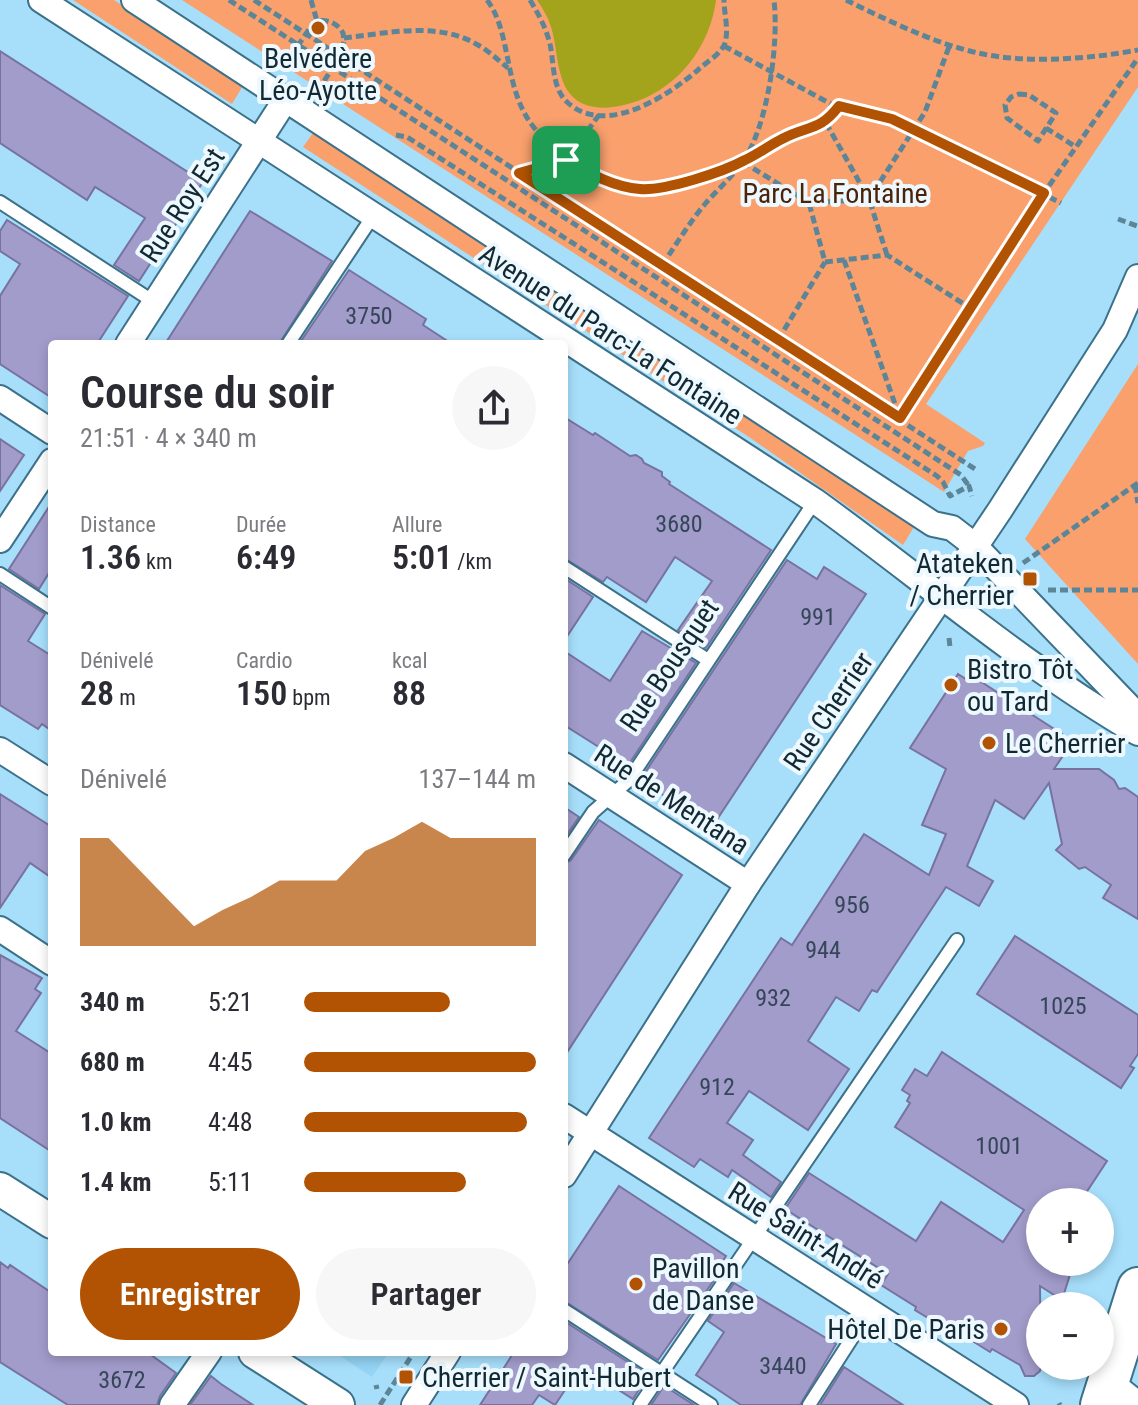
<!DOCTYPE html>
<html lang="fr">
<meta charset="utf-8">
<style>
:root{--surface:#fff;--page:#f7f7f7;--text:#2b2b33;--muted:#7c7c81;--accent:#b15302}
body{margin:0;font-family:"Roboto Condensed",sans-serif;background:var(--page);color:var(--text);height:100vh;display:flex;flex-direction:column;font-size:30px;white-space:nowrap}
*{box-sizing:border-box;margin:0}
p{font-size:26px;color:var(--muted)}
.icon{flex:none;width:44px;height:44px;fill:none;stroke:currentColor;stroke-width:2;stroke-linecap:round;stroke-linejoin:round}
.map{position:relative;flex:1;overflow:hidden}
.side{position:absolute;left:48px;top:340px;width:520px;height:1016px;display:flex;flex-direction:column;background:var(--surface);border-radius:8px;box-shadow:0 4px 12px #0003}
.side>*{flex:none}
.buttons{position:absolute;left:1026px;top:1188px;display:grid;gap:16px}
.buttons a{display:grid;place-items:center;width:88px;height:88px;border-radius:50%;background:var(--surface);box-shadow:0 4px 12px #0003;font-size:40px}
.pin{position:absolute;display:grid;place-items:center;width:68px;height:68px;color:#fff;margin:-34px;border-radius:16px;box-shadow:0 4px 12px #0006}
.round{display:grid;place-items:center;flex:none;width:84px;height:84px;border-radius:42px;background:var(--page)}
.headline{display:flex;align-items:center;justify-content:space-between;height:136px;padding:0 32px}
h1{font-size:44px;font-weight:600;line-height:60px}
.stats{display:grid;grid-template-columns:repeat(3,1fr);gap:12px;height:136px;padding:8px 32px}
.stats div{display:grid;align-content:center}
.stats b{font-size:34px;font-weight:600}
.stats small{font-size:22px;font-weight:400}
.stats p{font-size:22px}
.chart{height:224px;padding:16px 32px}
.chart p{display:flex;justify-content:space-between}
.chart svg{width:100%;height:144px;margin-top:8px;fill:var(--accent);opacity:.7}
.primary-button{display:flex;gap:16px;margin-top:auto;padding:16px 32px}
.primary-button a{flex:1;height:92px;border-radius:48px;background:var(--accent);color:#fff;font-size:32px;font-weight:600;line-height:92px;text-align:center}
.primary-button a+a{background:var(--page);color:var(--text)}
ul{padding:0 32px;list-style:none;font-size:26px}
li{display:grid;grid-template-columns:128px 96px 1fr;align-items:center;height:60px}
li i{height:20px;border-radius:10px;background:var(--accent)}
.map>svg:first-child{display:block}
</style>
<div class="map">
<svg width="1138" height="1405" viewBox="0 0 1138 1405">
<rect width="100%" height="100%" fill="#a7dffb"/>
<path fill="#94d4f4" d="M334,1352h55l-17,25z"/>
<g fill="#f9a06d">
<path d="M73,0h41l130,84 -12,20z"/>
<path d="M182,0h956v87l-212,317 59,39 -2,3 -15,5 -24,41z"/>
<path d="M313,133l530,343 71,51 -11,18 -154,-108 -446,-290z"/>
<path d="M1138,364v300l-113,-125z"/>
</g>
<path fill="#a3a41b" d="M537,0h179c-7,54 -48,100 -103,107 -14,2 -30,0 -40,-10 -17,-16 -15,-49 -22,-70 -3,-10 -8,-18 -14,-27z"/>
<g fill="#a29ccb" stroke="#78729f" stroke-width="2">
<path d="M0,51l191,123 19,-3 -71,110 -25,-16 31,-47 -50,-31 -8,13 -87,-57z"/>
<path d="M250,211l82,50 -53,83h-114z"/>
<path d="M7,220l121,76 -31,48h-45v54l-52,-34v-68l20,-32 -20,-13v-20z"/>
<path d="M349,270l77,49 -3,6 29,19h-153z"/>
<path d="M564,417l29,18 2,-2 35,23 6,-1 6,4 2,4 18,9v4l8,6 -1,2 102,66 -65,98 -28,-18 34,-49 -37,-24 -29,45 -39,-25 -4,5 -39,-24z"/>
<path d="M0,439l24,16 -24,36z"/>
<path d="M52,502v66l-13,21 -30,-20z"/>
<path d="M787,560l30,19 7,-12 42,27 -154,233 -72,-47z"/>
<path d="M564,578l29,19 -29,44z"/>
<path d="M0,585l45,29 -17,27 24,15v75l-10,-7 -4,5 -38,-24z"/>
<path d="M642,631l54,32 -71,107 -12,-9v-5l-49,-31v-74l46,30z"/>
<path d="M958,674l11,7 3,-5 90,58 -4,5 11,8 -15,22h45l15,11 5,9 6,-1 13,9v122l-35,-21 8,-13 -26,-18 -6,2 -23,-19 6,-6 -13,-61 -25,36 -29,-19 -28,66 26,15 -14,25 -33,-19 -69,105 -5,-2 -13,21 -23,-14 -28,44 41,28 -41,61 -59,-39 -22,32 26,17 -10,15 38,27 -10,15 -39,-27 -4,7 -28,-18 -6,8 -45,-29 132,-200 11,7 72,-111 65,41 17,-41 -24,-9 24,-56 -36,-21z"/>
<path d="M0,794l52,33v51l-22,-15 -30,45z"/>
<path d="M564,807l15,10 -15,22z"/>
<path d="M599,820l83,55 -118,182v-193l7,-4z"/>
<path d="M1015,936l123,79v39l-8,12 4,2 -13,20 -144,-94z"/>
<path d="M0,955l42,23 -7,11 6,4 -25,38 36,23v98l-52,-34z"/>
<path d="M942,1052l165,109 -27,41h-40v60h34l-12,38 -22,-14 1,80 -1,5 -6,5h-9l-5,-11 -28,-16 -2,3 -37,-23 -2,3 -36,-22 1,-3 -35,-22 7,-11 -103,-65 24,-36 107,68 25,-39 62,40 21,-32 -129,-83 15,-24 -3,-2 3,-6 -8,-5 13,-21 12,7z"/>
<path d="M619,1186l107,70 -10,16 3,1 -61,87 -94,-59v-32z"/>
<path d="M0,1262l8,6 2,-3 42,28v59h95l29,21 -16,23 -3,9h-89l-68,-43z"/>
<path d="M734,1283l102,61 -36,61h-59l-45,-30 28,-43 -16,-11z"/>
<path d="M564,1321l84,54 -15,24 -52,-33 -26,39 -16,-10 -7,10h-52l34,-53h50z"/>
<path d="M844,1367l59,38h-83z"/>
<path d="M211,1376l10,8 32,21h-63z"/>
<path d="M664,1386l2,1 28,18h-43z"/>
</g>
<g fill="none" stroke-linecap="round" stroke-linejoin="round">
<defs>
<g id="service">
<path d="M0,202l154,100"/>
<path d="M288,344l85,-128"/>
<path d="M564,567l144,93"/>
<path d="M0,574l52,34"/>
<path d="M564,855l29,-43 36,-32 186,-279"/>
<path d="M564,1310l147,95"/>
<path d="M640,1405l317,-465"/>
<path d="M809,1405l61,-95"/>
</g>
<g id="minor">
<path d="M41,0l774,501c108,78 208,165 323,232"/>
<path d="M134,0l799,524 19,4 22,17 164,171"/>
<path d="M128,344l158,-245"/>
<path d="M0,398l52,34"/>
<path d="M0,540l52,-79"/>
<path d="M0,750l52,33"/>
<path d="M564,765l184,119"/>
<path d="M0,929l52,34"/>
<path d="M564,1116l452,289"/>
<path d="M564,1175l184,-291 252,-374 115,-180 23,-53"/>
<path d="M1109,1381l29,23"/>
<path d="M172,1405l37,-53"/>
<path d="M414,1405l34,-53"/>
</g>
<g id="tertiary">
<path d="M0,1189l52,33"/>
<path d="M255,1352l83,53"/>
</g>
<path id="primary" d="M1101,1405l37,-117"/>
</defs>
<use href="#service" stroke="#3c718a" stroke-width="16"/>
<use href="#minor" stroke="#3c718a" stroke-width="28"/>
<use href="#tertiary" stroke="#3c718a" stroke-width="36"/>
<use href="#primary" stroke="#3c718a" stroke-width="44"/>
<g stroke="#5d8598" stroke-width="5" stroke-dasharray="8 4" stroke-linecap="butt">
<path d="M229,0l732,475 8,11"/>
<path d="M254,0l724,471"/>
<path d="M311,0l6,21"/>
<path d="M487,0c25,33 16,86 45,125 15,20 35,35 56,47 67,36 129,2 189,-31 13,-7 41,-11 51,-20 4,-4 7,-10 11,-15"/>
<path d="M530,0c9,15 16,28 20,44 4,19 2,44 17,58 39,36 102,-7 132,-33 9,-8 22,-15 26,-26 4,-13 -1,-30 -1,-43"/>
<path d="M846,0c41,20 87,43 132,53 48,11 112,6 160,-3"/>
<path d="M344,38c45,-5 94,-17 134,7 11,6 20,15 30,23"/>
<path d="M724,46l107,58 61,15 169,84"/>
<path d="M284,66l30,-44c11,-4 23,0 29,11l1,8 -4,15 -21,33"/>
<path d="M1019,94l10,1 27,18 -18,28 -31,-23 -2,-13 6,-8z"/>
<path d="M826,123l43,76 56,-87 25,-68"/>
<path d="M1046,128l30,19"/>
<path d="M396,135l11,2 530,339 6,6 7,14 19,-10 3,10"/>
<path d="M743,162l66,41"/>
<path d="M520,173l46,-13 33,-45"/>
<path d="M1118,219l19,7"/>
<path d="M887,255l-18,-56 -60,4 16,59 62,-7 83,53"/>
<path d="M844,260l56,158"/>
<path d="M662,265c14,-20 27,-42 43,-61 12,-14 27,-27 37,-41 26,-36 37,-120 32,-163"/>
<path d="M778,340l47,-78"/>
<path d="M900,418l144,-225 94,-135"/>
<path d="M1135,485l3,18"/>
<path d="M1023,563l115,-80"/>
<path d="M1048,590h90"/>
<path d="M949,638l1,9"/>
<path d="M376,1385l1,4"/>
<path d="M1059,1403l1,2"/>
<path d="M380,1405l34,-53"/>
</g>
<use href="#service" stroke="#fff" stroke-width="12"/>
<use href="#minor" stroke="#fff" stroke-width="24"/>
<use href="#tertiary" stroke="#fff" stroke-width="32"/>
<use href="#primary" stroke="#fff" stroke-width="40"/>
</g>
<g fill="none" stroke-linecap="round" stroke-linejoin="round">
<defs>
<path id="route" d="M839,106l53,13 152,74 -144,225 -381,-245 47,-13c23,13 47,27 74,29 25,2 83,-17 105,-29 13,-6 25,-15 37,-21 26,-14 37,-7 57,-33z"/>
</defs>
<use href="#route" stroke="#fff" stroke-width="16"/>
<use href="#route" stroke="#b15302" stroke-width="10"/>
</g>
<g fill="#b15302" stroke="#eef9ff" stroke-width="3">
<circle cx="318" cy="28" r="8"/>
<rect x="1022" y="571" width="16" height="16" rx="4"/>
<circle cx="951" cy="685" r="8"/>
<circle cx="989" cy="743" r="8"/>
<circle cx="636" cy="1284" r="8"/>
<circle cx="1001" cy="1329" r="8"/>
<rect x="398" y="1369" width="16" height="16" rx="4"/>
</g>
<g text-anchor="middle" stroke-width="8" stroke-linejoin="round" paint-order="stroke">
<g font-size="24" fill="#364659">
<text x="369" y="324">3750</text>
<text x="679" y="532">3680</text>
<text x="818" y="625">991</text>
<text x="852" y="913">956</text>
<text x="823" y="958">944</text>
<text x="773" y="1006">932</text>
<text x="1063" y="1014">1025</text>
<text x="717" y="1095">912</text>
<text x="999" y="1154">1001</text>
<text x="783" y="1374">3440</text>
<text x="122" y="1388">3672</text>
</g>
<g font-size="28" fill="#122933" stroke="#eef9ff" text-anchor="start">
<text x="318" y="68" text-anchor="middle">Belvédère<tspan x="318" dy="32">Léo-Ayotte</tspan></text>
<text x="1014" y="573" text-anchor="end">Atateken<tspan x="1014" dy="32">/ Cherrier</tspan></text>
<text x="967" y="679">Bistro Tôt<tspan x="967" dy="32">ou Tard</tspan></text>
<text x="1005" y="753">Le Cherrier</text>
<text x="652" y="1278">Pavillon<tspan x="652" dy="32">de Danse</tspan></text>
<text x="985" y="1339" text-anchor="end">Hôtel De Paris</text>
<text x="422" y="1387">Cherrier / Saint-Hubert</text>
</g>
<g font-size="28" fill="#4a2309" stroke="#eef9ff">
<text x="835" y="203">Parc La Fontaine</text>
</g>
<g font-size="28" fill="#122933" stroke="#eef9ff">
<text transform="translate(182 205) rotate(-57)" y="10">Rue Roy Est</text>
<text transform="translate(611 334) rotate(33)" y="10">Avenue du Parc-La Fontaine</text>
<text transform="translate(669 665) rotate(-56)" y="10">Rue Bousquet</text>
<text transform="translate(828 711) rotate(-56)" y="10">Rue Cherrier</text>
<text transform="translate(672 799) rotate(33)" y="10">Rue de Mentana</text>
<text transform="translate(806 1235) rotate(32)" y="10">Rue Saint-André</text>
</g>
</g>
</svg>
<div class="buttons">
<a>+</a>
<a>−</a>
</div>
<div class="pin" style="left:566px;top:160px;background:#1e9e55"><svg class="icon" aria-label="arrive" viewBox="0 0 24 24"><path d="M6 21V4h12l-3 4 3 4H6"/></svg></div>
<section class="side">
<div class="headline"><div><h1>Course du soir</h1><p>21:51 · 4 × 340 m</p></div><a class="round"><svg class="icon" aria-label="share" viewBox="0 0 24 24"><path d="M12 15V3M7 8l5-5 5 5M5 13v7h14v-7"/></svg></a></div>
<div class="stats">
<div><p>Distance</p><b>1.36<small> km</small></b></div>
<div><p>Durée</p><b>6:49</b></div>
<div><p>Allure</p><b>5:01<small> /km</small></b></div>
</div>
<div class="stats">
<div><p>Dénivelé</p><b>28<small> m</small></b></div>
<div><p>Cardio</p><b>150<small> bpm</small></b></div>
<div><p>kcal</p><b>88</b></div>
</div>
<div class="chart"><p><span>Dénivelé</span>137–144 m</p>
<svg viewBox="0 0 160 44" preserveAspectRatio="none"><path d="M0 44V11L10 11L20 20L30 29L40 38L50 33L60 29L70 24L80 24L90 24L100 15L110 11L120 6L130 11L140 11L150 11L160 11V44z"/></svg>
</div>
<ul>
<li><b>340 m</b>5:21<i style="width:63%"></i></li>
<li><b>680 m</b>4:45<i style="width:100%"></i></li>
<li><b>1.0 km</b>4:48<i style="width:96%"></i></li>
<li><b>1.4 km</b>5:11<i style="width:70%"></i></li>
</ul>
<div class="primary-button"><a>Enregistrer</a><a>Partager</a></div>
</section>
</div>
